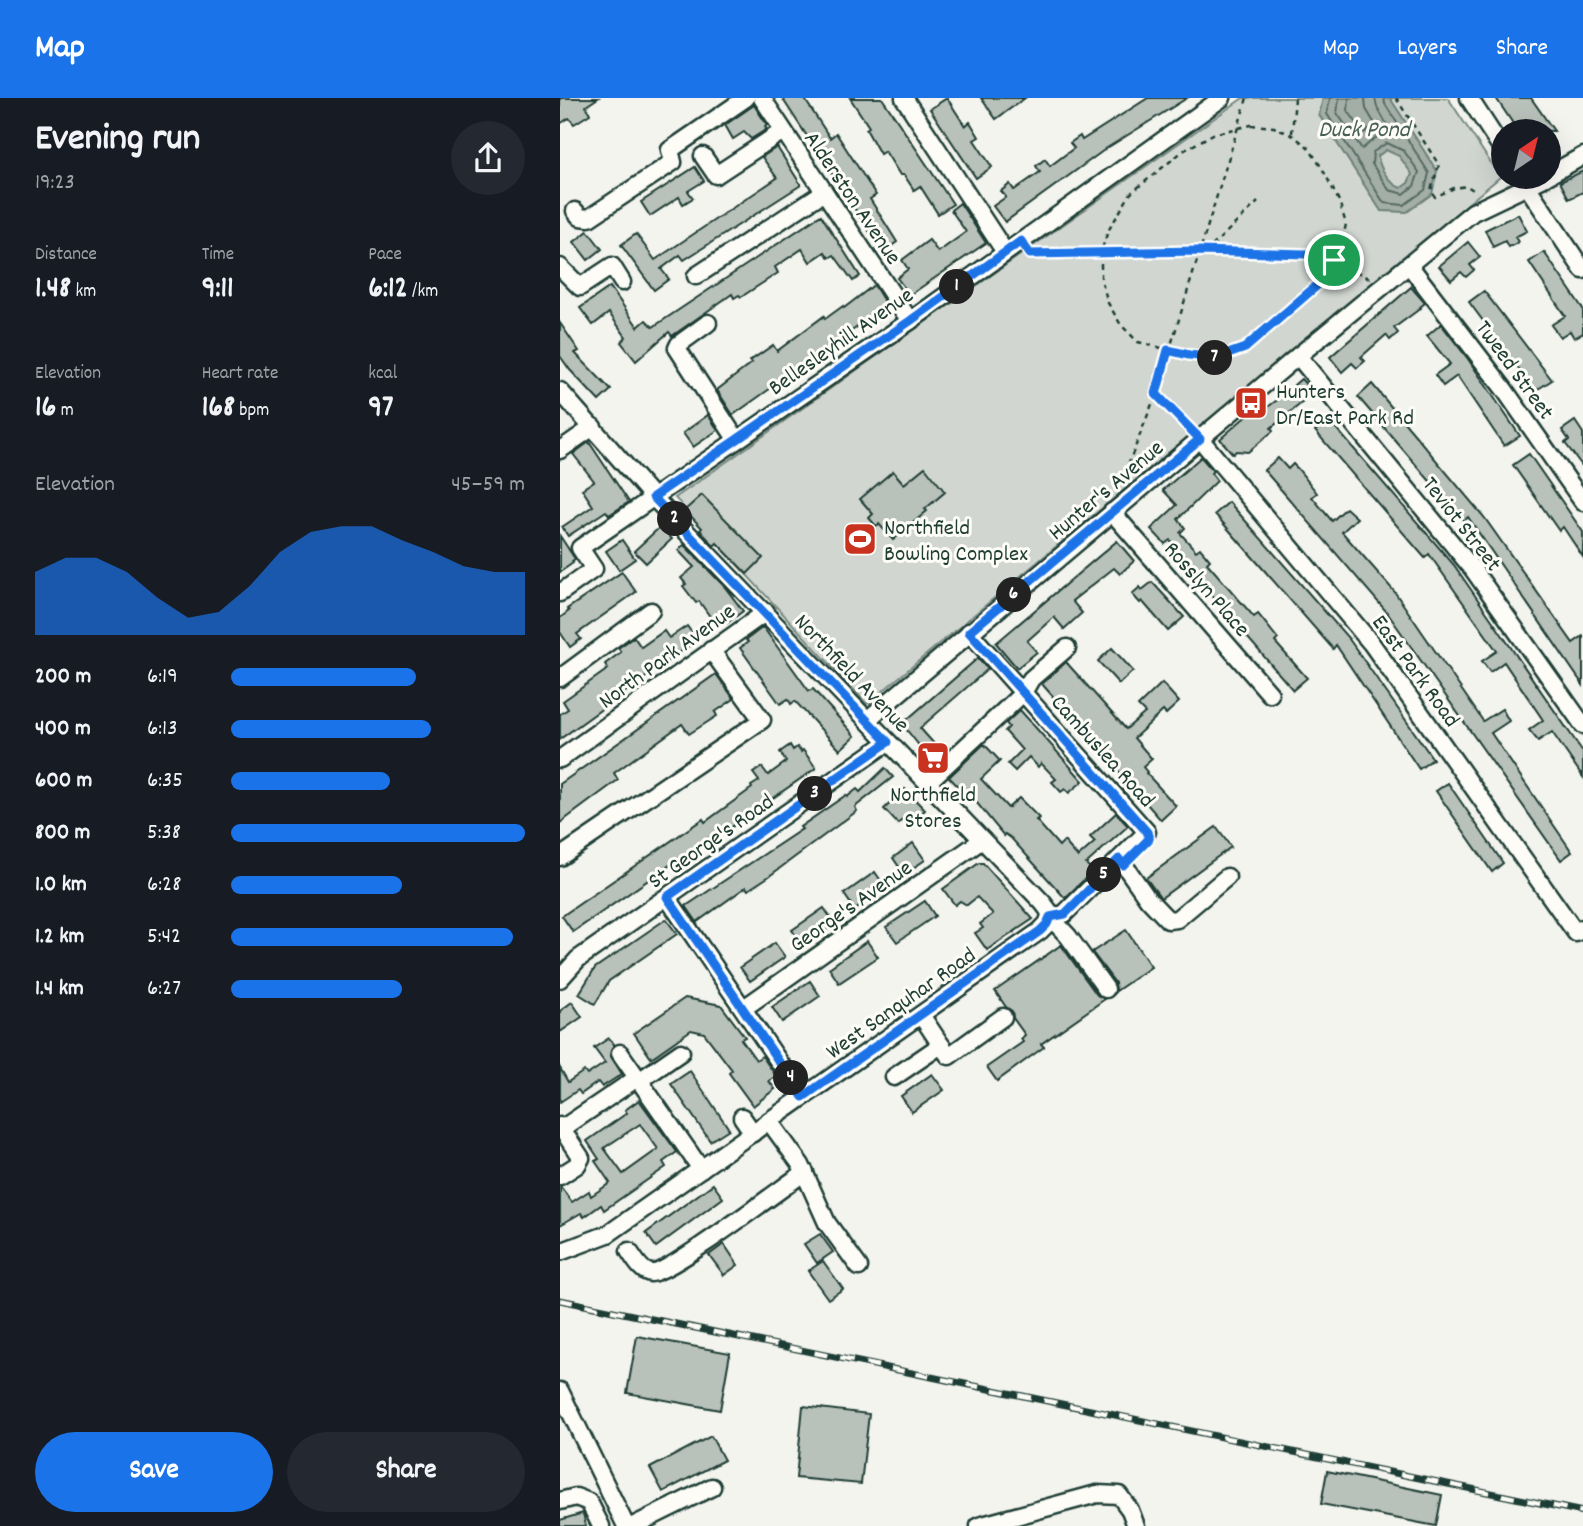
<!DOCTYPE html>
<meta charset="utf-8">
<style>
:root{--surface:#171b24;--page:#242831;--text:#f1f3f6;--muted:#9ea1a6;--accent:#1a73e8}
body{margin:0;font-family:Dekko,sans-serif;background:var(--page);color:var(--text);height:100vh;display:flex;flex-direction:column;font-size:26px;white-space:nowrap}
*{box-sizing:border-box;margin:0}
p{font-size:23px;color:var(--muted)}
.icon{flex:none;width:38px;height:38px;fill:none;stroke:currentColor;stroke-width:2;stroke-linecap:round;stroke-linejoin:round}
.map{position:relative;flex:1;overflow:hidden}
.panel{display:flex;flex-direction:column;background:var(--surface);width:560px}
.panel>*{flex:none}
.needle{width:46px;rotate:35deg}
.fabs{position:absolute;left:931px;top:21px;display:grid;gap:14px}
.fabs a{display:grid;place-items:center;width:70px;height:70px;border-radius:50%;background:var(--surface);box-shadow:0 7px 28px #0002;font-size:35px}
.pin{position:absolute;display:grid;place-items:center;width:60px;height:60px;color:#fff;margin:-30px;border:4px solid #fff;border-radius:50%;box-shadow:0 2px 7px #0007}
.km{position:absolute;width:35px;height:35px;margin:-18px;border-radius:50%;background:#222;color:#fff;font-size:19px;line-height:35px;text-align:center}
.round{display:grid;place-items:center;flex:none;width:74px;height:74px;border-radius:37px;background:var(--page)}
.head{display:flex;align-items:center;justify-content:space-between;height:119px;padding:0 35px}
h1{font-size:38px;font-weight:700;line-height:52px}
.stats{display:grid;grid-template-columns:repeat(3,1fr);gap:10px;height:119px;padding:7px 35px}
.stats div{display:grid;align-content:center}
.stats b{font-size:30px;font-weight:700}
.stats small{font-size:19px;font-weight:400}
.stats p{font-size:19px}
.chart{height:196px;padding:14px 35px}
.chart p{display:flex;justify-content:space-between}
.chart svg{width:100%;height:126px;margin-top:7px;fill:var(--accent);opacity:.7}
.cta{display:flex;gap:14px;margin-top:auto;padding:14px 35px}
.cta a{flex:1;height:80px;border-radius:42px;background:var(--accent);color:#fff;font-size:28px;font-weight:700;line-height:80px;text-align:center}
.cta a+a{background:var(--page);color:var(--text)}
ul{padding:0 35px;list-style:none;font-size:23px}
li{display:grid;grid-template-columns:112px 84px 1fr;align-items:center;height:52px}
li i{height:18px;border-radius:9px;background:var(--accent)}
header{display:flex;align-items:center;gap:42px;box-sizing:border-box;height:98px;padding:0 35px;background:var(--accent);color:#fff}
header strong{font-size:33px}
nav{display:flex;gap:38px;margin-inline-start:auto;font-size:24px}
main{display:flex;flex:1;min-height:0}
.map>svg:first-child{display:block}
</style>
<header>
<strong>Map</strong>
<nav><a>Map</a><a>Layers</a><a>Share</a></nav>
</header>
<main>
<section class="panel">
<div class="head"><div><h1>Evening run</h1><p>19:23</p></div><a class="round"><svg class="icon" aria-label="share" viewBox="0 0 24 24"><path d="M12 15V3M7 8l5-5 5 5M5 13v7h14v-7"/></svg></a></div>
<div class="stats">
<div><p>Distance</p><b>1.48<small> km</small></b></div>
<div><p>Time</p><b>9:11</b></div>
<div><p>Pace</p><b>6:12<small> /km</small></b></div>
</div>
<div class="stats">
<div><p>Elevation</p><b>16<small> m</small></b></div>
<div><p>Heart rate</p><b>168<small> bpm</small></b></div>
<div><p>kcal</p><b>97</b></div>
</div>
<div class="chart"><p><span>Elevation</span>45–59 m</p>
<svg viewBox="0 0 160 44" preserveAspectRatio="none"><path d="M0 44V22L10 17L20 17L30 22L40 31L50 38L60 36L70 27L80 15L90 8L100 6L110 6L120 11L130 15L140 20L150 22L160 22V44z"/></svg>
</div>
<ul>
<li><b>200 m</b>6:19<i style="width:63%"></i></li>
<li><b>400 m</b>6:13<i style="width:68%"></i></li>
<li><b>600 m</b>6:35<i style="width:54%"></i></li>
<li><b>800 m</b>5:38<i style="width:100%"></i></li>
<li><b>1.0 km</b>6:28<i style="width:58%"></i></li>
<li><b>1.2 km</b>5:42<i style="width:96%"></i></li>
<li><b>1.4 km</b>6:27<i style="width:58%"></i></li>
</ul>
<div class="cta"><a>Save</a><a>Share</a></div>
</section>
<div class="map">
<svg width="1023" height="1428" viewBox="0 0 1023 1428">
<rect width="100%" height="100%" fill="#f4f4ef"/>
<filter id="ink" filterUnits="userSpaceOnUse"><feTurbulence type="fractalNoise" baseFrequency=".0143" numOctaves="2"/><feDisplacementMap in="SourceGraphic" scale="14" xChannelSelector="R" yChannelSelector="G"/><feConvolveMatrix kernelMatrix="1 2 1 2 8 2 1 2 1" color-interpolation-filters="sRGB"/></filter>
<g filter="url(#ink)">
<path fill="#d1d6d1" stroke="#788a82" stroke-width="2" d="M683,0h205l52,79 -633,527 -192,-206z"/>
<path fill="#a3aea7" stroke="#6e8179" stroke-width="2" fill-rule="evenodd" d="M763,0h67l47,73 -5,23 -25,18 -26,-1 -62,-96zM826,52l13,6 13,18 -4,9 -7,5c-11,-4 -22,-20 -23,-32z"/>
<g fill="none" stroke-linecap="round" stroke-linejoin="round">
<g stroke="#546a62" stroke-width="2">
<path d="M770,0l-3,16 57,89 20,2 21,-15 4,-17 -44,-69 -1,-6"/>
<path d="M779,0l-2,15 25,36 16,-13 13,-4 -14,-25 -2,-9"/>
<path d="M789,0l-1,13 16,22 11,-9 -9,-15 -1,-11"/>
<path d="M827,45l17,8 15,21 -5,14 -10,8 -15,-4 -17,-26 1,-12z"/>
</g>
</g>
<g fill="#b9c1bb" stroke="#1f3d34" stroke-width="2" fill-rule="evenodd">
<path d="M0,0h38l-12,8 4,8 -16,10 -5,-6 -9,6z"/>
<path d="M222,0h22l26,40 6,-5 40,62 -6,4 27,43 -14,10z"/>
<path d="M290,0h32l71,106 -15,10 -18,-28 -6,4 -10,-15h-4l-15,-24 -5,3 -14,-25 3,-2z"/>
<path d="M387,0l18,28 5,-4 9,15 -5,3 18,27 -16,11 -46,-69z"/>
<path d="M421,0h44l-29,21z"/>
<path d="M588,0h39l-80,50 -102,74 -12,-16 13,-9 -5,-6 9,-7 4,6 26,-18 -4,-6 9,-7 5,7 24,-18 -4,-5 10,-7 2,4z"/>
<path d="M936,0h35l23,33h-36z"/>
<path d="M194,7l13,20 -2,2 2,2 -16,10 -7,-7 -11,7 -8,-14z"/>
<path d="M217,49l24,38 -117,75 -4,-5 -19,14 8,10 -15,11 -33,-45 15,-11 19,26 122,-82 -15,-21z"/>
<path d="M135,69l9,14 -16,10 5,7 -10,6 -4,-7 -29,19 -9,-14z"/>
<path d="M1023,73v21l-14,7 -9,-17z"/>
<path d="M400,105l26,40 -76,52 -13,-17 11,-9 -6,-9 27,-20 9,12 28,-20 -15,-22z"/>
<path d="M958,116l9,17 -12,6 3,5 -5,3 -5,2 -3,-6 -12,6 -8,-17z"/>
<path d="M261,117l39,61 -7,5 -19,-26 -5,3 -4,-6 -15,10 -8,-13 -27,18 3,6 -37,24 -2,-2 -5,3 -2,-4 -60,42 -3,-4 -33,29 -15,-19 5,-5 -17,-24 -16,12 -13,-17 30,-21 28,40 8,-7 7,7z"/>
<path d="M28,133l14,18 -14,11 -14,-18z"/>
<path d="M908,144l12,15 -10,8 4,5 -8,7 -5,-5 -10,8 -12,-14z"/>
<path d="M984,154l39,57v24l-9,5 -4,-7 -10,6 -9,-12 14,-9 -36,-54z"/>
<path d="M314,187l13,21 -154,109 -16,-25 35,-27 -2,-2 23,-16 4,6 47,-35 1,3 18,-13 1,2z"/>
<path d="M851,189l14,16 -5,4 1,1 -27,20 4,5 -8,7 -4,-5 -25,22 4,4 -8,7 -5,-5 -10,9 -12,-15z"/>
<path d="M924,193l68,89 -17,11 -66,-89z"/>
<path d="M0,225l19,28 -4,2 36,37 -12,11 -29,-31 -10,-14z"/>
<path d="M881,226l27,35 52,77 -16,10 -47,-70 -14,10 -8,-11 15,-11 -23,-28z"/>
<path d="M741,281l13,14 -43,35 2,3 -25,21 -12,-1 -3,3 -13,-15 40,-35 5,5 30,-22 -1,-2z"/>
<path d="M812,286l112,133 89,126 10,-7v49l-115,-168 -4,4 -106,-124z"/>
<path d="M148,317l10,15 -25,17 -10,-14z"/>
<path d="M769,322l125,145 129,187v25l-31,-45 -14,9 -9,-11 14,-10 -39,-58 -14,10 -8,-11 15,-10 -68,-97 -4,4 -110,-127z"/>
<path d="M1015,323l8,12v34l-18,-24 4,-3 -7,-10z"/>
<path d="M29,344l40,60 -20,13 -3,-4 -38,25 -6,-9 31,-21 -11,-17 12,-8 -21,-27z"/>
<path d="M969,356l54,78v25l-20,-30 -4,4 -46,-66z"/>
<path d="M641,359l12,14 -2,2 6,8 -39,38 7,9 -5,5 16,18 4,-3 10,12 -3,3 47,54 4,-3 20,25 -3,3 32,36 -14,12 -110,-127 4,-4 -17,-19 -5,4 -14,-15 26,-24 -14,-15z"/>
<path d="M718,360l10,11 5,-5 5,5 19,24 -5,4 20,24 14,-13 11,10 -15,14 52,59 89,130 19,-12 7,12 -18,12 81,119 -11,8 -175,-249 -122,-141z"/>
<path d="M365,369l20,25 -20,17 2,2 -34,29 -14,-16 -3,2 -7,-8 4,-4 -13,-15 33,-28 11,13z"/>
<path d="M142,397l61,63 -16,16 -30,-31 -3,3 -14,-16 2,-2 -17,-18z"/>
<path d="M669,404l120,137 84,120 -14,10 -83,-124 -3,4 -118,-135z"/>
<path d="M101,428l11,13 -26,24 -12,-12z"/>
<path d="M0,438l15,23 -3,2 1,2 -13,9z"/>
<path d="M62,442l13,19 -16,11 -13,-19z"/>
<path d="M557,443l17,20 -14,13 -6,-6 -42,33 10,12 -18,16 -10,-12 -27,24 10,11 -20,16 -21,-25z"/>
<path d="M124,447l40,41 19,25 -16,12 -3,-5 -8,7 -17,-24 -3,2 -13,-17 3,-2 -5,-6 13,-11 -16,-17z"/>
<path d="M62,474l14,20 -59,42 4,5 -11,8 -10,-15v-14l9,-7 -2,-2z"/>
<path d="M592,484l32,35 -16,14 -26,-30 -2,2 -8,-9 8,-7 2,3z"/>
<path d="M127,528l10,14 -137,99v-25l8,-5 -5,-8 45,-32 -3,-5 16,-12 -3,-4 16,-11 7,10 23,-16 5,7z"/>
<path d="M203,529l46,64 4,-2 42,47 -15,14 -45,-49 -4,3 -3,-5 -8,5 -40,-56 8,-6 -2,-2z"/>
<path d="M552,550l21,23 -14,13 -21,-23z"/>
<path d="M418,560l10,11 -68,59 23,26 -10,9 -31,-39z"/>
<path d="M506,564l60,67 19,-16 -7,-7 24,-23 17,19 -13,12 -3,-3 -29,27 18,21 -9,8 4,5 -1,1 30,33 -15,14 -119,-136z"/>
<path d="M156,576l18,25 -19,13 2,4 -28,18 -7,-10 -68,49 4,7 -58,43v-39z"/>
<path d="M460,612l63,71 -14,12 -4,-4 -4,3 -9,-10 4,-3 -15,-16 -3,4 -9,-10 -14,14 -7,-7 14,-14 -17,-19 4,-4 -3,-4z"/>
<path d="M424,646l16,17 -19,18 27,29 11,-10 20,20 -3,2 23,26 5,-5 14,16 17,-15 -5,-5 26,-24 12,13 -42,38 7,7 -28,27 -54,-60 -6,-4 -1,2 -32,-39 -2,2 -21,-22z"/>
<path d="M230,647l3,5 4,-3 4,5 2,-2 13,18 -86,60 -2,-3 -155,107 -11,-16 141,-97 2,3 47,-34 -1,-2 8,-5 -6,-8 9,-6 6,8 18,-13 -6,-10z"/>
<path d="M325,670l8,9 -38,30 2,4 -89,66 -20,13 -2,-3 -49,35 -11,-16 116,-77 -2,-2 46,-32 1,2 10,-8 3,3z"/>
<path d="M888,685l55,80 -11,9 -56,-81z"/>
<path d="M345,691l20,21 -15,14 -6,-6 -6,6 -14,-15z"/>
<path d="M656,729l15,20 -70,51 -15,-20z"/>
<path d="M353,745l12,17 -21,14 -11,-16z"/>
<path d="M419,765h4l50,56 -46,31 -12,-17 8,-5 -3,-4 13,-10 -16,-17 -10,8 -7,-4 -5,4 -12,-16z"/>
<path d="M315,774l11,16 -31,22 -11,-16z"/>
<path d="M365,803l10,15 -38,26 -11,-15z"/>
<path d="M264,810l11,16 -32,22 -11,-16z"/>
<path d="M106,821l11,15 -68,47 -14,23 -16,-10 16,-26z"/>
<path d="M566,832l25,37 -35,24 -1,-8 -23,-31z"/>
<path d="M307,843l11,16 -39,26 -10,-15z"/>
<path d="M215,845l10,14 -35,24 -10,-14z"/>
<path d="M501,847l36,50 8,4 -64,45 3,3 -47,34 -10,-14 36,-25 -2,-3 4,-4 -12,-17 -1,-7 -6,-4 -11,-16z"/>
<path d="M250,883l10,15 -38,26 -10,-15z"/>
<path d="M125,900l36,7 24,32 -4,2 15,21 6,-4 14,20 -7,5 6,8 -22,17 -24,-33 3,-3 -28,-37 -13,-3 -40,28 -17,-25z"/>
<path d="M12,904l10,15 -22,15v-21z"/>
<path d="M49,940l5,6 -4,11 12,19 -20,13 -4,-5 -17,12 -3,-4 -18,12v-34l8,14 16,-11 3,4 18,-12 -11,-15z"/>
<path d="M130,973l39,58 -19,12 -39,-57z"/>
<path d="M372,976l12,16 -32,22 -11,-16z"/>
<path d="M79,1002l38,52 -14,10 3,5 -62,43 -3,-5 -17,12 -3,-4 -21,12v-39l12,16 17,-11 2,5 19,-13 -15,-22 4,-2 -12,-18 40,-28 -2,-3zM80,1026l18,25 -35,25 -19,-26z"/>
<path d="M153,1086l10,14 -67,49 -10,-14z"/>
<path d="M260,1136l13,18 -16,11 -13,-19z"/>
<path d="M164,1146l14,21 -14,10 -15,-20z"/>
<path d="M263,1163l20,28 -15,10 -20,-28z"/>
<path d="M77,1238l93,17 -10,57 -93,-17z"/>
<path d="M243,1308l66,8 -8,70 -65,-6z"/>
<path d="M151,1338l13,24 -61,32 -13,-24z"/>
<path d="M767,1373l115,24 -6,31 -115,-22z"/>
<path d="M23,1415l3,13h-26v-6z"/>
</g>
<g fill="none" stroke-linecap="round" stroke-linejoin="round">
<defs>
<g id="minor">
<path d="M202,0l148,223"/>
<path d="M344,0l101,154"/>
<path d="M909,0l34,52"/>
<path d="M143,58l13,19 67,-44"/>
<path d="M989,77l34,-19"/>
<path d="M961,79l62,93"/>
<path d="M15,113l5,6 9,1 84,-56 -3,-12 76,-52"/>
<path d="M849,167l95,124 79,113"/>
<path d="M0,169l20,20 32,-21 10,16"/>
<path d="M136,178l128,-84"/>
<path d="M148,225l-29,21 -2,4 59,91"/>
<path d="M738,258l174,212 111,157"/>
<path d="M0,293l93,106 390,406 6,8 1,6 18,19 38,53"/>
<path d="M640,341l171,204 205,290 7,-5"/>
<path d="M0,352l33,-23"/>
<path d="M552,414l158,182"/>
<path d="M0,495l34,-24 -14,-21 330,-227 312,-223"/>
<path d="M409,534l178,200 -83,82 -14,3"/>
<path d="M0,580l91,-67"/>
<path d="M307,622l431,-364 175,-144 73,-35"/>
<path d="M0,661l206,-147"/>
<path d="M368,684l95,-89 8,-14 36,-31"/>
<path d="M0,759l202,-137 -51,-70"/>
<path d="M560,761l28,40 20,21 9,-1 50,-42"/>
<path d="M107,799l136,200"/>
<path d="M0,881l18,-20 310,-217"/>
<path d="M184,910l238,-168"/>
<path d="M381,947l8,11 54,-39"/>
<path d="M60,955l81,116"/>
<path d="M334,979l47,-32 -20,-30"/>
<path d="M79,983l42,-29"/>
<path d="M182,1019l11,16"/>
<path d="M209,1023l32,44 26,58 32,44"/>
<path d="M0,1028l21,32 -4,7 -17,11"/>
<path d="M3,1030l74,-50"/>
<path d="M69,1153c5,7 12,21 22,22 16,2 132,-86 154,-101"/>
<path d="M0,1154l48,-18 432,-303 7,-7 3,-7"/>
<path d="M0,1293l66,135"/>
<path d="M0,1403l16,-4 13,5 12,24"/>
<path d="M73,1428l79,-39"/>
<path d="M419,1428l118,-32 22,1 11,15 6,16"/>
</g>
</defs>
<use href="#minor" stroke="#1f3d34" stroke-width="21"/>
<g stroke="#1f3d34" stroke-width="2.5" stroke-dasharray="5 5" stroke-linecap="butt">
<path d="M836,0l43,67 -8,25 4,7 19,-9 13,-2 9,6"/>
<path d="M691,27l23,2 18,8 16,12 14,21 17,33 7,23 -5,24 -19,33 -77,67 -28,10 -28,-3 -51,-13 -17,-17 -13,-22 -7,-24v-27l7,-21 23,-38 52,-42 30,-17z"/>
<path d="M732,35l3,-35"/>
<path d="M643,152l8,-3 47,-45"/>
<path d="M470,155l170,-2 106,3 28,6 37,19"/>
<path d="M596,296l34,35"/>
<path d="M566,385l-3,-5 33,-84 91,-296"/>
</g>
<use href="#minor" stroke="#fdfcf7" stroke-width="16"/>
<defs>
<path id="rail" d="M0,1202l1023,212"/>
</defs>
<use href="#rail" stroke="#1f3d34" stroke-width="7"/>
<use href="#rail" stroke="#fdfcf7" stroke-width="4.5" stroke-dasharray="13" stroke-linecap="butt"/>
</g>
</g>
<g fill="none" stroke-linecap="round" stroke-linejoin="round" filter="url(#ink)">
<defs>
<path id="route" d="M461,143l9,13 169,-3 107,3 28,6 -12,21 -77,67 -28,10 -28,-3 -21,-5 -12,44 44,45 -231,193 178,200 2,7 -26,26 -4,-6 -54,55 -15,3 -3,7 -7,7 -237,166 -136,-200 221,-155 -235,-245 257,-176z"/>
</defs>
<use href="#route" stroke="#fff" stroke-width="14"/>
<use href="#route" stroke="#1a73e8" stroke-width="9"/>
</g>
<defs>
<symbol id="bus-square" viewBox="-11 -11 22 22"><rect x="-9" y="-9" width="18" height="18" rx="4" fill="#c8321e" stroke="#fdfcf7"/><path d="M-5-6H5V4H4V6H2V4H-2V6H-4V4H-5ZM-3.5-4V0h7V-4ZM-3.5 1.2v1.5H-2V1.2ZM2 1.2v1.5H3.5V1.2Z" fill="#fff"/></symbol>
<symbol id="stadium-square" viewBox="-11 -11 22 22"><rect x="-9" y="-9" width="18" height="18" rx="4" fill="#c8321e" stroke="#fdfcf7"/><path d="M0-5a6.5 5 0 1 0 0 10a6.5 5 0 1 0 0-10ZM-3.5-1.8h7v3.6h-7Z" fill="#fff"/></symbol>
<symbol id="supermarket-square" viewBox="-11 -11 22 22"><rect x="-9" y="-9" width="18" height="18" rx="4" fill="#c8321e" stroke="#fdfcf7"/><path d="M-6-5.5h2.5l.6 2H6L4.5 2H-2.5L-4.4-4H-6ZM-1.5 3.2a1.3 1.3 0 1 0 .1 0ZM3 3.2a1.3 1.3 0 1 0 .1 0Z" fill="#fff"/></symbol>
</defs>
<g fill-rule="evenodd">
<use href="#bus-square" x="672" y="286" width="38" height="38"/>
<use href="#stadium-square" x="281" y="422" width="38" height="38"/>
<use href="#supermarket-square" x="354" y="641" width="38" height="38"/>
</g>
<g text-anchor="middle" stroke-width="6" stroke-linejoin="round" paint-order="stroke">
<g font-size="23" fill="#1f3d34" stroke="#fdfcf7">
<text transform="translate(294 99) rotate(56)" y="8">Alderston Avenue</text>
<text transform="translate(280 242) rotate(-35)" y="8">Bellesleyhill Avenue</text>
<text transform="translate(956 271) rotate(54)" y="8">Tweed Street</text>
<text transform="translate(545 391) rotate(-40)" y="8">Hunter's Avenue</text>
<text transform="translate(903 425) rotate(52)" y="8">Teviot Street</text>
<text transform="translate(648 490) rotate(49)" y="8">Rosslyn Place</text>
<text transform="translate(106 557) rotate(-36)" y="8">North Park Avenue</text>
<text transform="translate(857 572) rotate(54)" y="8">East Park Road</text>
<text transform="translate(293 574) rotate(46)" y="8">Northfield Avenue</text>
<text transform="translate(544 652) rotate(48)" y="8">Cambuslea Road</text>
<text transform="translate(150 742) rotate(-35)" y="8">St George's Road</text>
<text transform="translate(290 807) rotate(-35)" y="8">George's Avenue</text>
<text transform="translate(340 904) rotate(-35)" y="8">West Sanquhar Road</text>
</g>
<g font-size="23" fill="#1f3d34" stroke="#fdfcf7" text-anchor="start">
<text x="716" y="300">Hunters<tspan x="716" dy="26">Dr/East Park Rd</tspan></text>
<text x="324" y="436">Northfield<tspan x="324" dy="26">Bowling Complex</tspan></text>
<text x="373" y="703" text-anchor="middle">Northfield<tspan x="373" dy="26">Stores</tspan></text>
</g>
<g font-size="24" font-style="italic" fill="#475f56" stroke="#fdfcf7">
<text x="804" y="38">Duck Pond</text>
</g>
</g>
</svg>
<div class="fabs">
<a><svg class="needle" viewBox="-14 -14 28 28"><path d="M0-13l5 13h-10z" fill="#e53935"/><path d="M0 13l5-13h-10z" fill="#9ea1a6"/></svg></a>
</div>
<div class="pin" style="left:774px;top:162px;background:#1e9e55"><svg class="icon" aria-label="arrive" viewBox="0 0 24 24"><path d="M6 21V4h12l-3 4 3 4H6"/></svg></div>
<b class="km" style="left:397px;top:189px">1</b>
<b class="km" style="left:115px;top:421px">2</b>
<b class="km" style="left:255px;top:696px">3</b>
<b class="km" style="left:231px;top:980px">4</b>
<b class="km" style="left:544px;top:777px">5</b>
<b class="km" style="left:454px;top:497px">6</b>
<b class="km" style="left:655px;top:260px">7</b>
</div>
</main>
